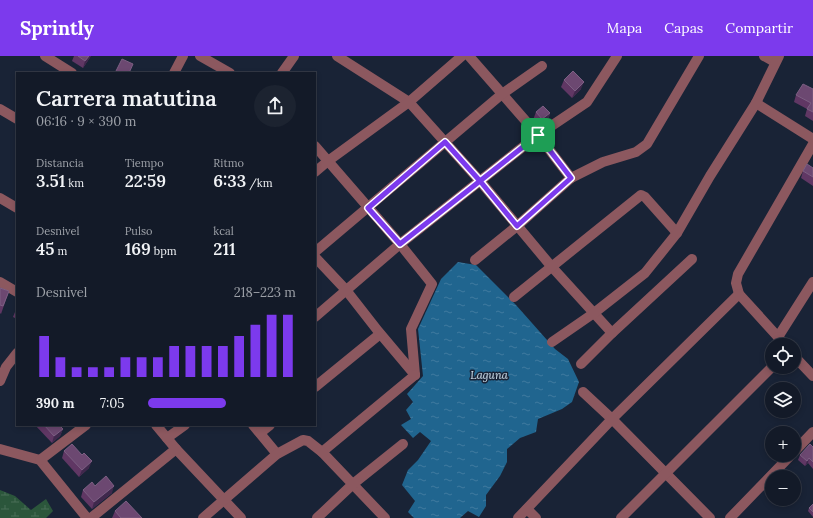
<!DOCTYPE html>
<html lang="es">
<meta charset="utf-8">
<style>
:root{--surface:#131a28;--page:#1c2330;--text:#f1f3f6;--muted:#9da1a8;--line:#323845;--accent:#7c3aed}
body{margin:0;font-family:Lora,serif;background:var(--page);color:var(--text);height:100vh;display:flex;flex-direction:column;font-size:15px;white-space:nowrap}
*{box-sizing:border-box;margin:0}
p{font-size:13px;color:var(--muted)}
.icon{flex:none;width:22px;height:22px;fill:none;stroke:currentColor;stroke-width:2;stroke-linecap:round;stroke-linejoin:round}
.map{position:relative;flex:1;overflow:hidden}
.side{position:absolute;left:16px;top:16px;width:300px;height:354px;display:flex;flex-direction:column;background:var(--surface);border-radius:0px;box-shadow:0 2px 6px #0003,0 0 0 1px var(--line)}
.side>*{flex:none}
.controls{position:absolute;left:765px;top:282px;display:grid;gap:8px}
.controls a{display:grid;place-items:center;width:36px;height:36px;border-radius:50%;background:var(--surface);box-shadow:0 2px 6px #0003,0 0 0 1px var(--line);font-size:20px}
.pin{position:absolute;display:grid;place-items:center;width:34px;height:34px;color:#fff;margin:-17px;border-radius:8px;box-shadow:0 2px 6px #0006}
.round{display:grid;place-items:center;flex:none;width:42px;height:42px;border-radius:21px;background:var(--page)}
.headline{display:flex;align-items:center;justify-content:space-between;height:68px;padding:0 20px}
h1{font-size:22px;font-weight:600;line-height:30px}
.metrics{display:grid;grid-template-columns:repeat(3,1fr);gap:6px;height:68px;padding:4px 20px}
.metrics div{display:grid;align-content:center}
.metrics b{font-size:17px;font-weight:600}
.metrics small{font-size:11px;font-weight:400}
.metrics p{font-size:11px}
.chart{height:112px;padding:8px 20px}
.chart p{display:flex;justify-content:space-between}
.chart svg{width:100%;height:72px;margin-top:4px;stroke:var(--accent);stroke-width:6}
ul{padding:0 20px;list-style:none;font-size:13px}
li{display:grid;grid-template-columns:64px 48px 1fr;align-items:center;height:30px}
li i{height:10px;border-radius:5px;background:var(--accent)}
header{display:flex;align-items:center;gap:24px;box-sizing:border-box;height:56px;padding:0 20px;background:var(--accent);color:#fff}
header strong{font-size:19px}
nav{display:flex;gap:22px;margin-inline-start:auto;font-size:14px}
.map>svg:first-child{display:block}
</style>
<header>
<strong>Sprintly</strong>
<nav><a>Mapa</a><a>Capas</a><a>Compartir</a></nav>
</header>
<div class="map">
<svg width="813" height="462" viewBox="0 0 813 462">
<defs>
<pattern id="wetland-marsh" width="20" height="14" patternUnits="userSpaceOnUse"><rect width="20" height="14" fill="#2b563b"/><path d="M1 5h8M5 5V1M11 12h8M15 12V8" fill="none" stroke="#496e57"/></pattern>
<pattern id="water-ripples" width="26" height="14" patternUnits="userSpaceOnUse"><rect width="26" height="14" fill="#20658f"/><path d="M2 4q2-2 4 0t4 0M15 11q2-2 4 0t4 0" fill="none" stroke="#3f7a9f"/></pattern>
</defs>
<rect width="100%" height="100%" fill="#192336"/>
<path fill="url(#wetland-marsh)" d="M0,434l15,6 16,14 15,-11 7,12 -7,7h-46z"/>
<path fill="url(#water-ripples)" d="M458,206l18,3 40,40 39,44 13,10 11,23 -7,20 -10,7 -24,10 -2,13 -16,6 -13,11v13l-7,14 -14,19v11l-7,11 -11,-6 -8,7h-46l-6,-6 7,-11 -13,-16 6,-15 10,-10 13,-19 -11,-9 -7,6 -12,-13 10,-6 -5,-9 7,-8 -6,-8 16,-18 -5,-47 23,-50z"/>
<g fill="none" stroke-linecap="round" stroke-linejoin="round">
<g stroke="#8c585f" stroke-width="10">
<path d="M45,0l27,17"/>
<path d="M200,0l30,17"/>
<path d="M337,0l72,46 71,79 71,85 61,67"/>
<path d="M469,0l69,79 33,43 32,-16 33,-10 11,-8 52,-88"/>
<path d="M764,0l11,6"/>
<path d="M174,17l9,-17"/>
<path d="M282,17l12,-17"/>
<path d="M756,47l57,36"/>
<path d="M0,53l17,10"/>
<path d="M813,88l-75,130 -2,9 3,11 39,43 35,-55"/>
<path d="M315,90l85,98 32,40 -21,45 4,46"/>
<path d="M315,116l13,-11 81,-59 53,-46"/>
<path d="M0,142l17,10"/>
<path d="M315,196l187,-158 40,-28"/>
<path d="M315,201l31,33 32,41 37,44"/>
<path d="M475,204l42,-34 54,-48"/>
<path d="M0,226l17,10"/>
<path d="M514,241l127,-102 4,2 32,36"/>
<path d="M315,261l85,-73 138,-109 49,-33 30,-46"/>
<path d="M778,281l7,8"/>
<path d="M552,286l42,-29 51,-40 32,-40 33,-57 46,-73 23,-47"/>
<path d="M794,300l19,20"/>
<path d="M581,308l31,-31 80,-74"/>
<path d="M0,325l6,-14 11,-14"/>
<path d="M315,331l65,-53"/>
<path d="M583,336l29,27 98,99"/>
<path d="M156,369l20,24 65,69"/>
<path d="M253,369l24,29"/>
<path d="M260,377l10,-8"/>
<path d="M167,382l18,-13"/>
<path d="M0,393l40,11 47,58"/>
<path d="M322,396l93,-77"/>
<path d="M794,396l19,-20"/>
<path d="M40,404l46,-35"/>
<path d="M527,453l9,9"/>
<path d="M91,462l85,-69"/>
<path d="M203,462l74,-64 26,-14 5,1 14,11 63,66"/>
<path d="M317,462l36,-34 50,-40"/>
<path d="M518,462l94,-99 127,-125"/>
<path d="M621,462l151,-151"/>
<path d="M730,462l61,-63"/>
</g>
</g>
<g fill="#603764">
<path d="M74,0h17l-8,12 -11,-7z"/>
<path d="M564,24l17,9 -9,9 -11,-11z"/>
<path d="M813,33v32l-8,-5 2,-7 -13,-7 2,-7z"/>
<path d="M536,56l14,1 -2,8 -9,5 -6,-6z"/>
<path d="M813,112v18l-12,-8 2,-7z"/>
<path d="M0,232l9,3 -8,23 -1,-1z"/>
<path d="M17,251v12l-4,-2z"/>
<path d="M35,369h24l4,4 -3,7 -8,7z"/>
<path d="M813,391v22l-5,-6 -3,3 -7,-6 2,-5z"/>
<path d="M64,395l25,17 -10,9 -17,-19z"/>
<path d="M95,430l17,7 -20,16 -11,-12 2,-7z"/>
<path d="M813,448v13l-5,-6 1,-3z"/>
<path d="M115,455l27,7h-30z"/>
</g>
<g fill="#3f284c">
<path d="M89,0h2l-8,12 2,-7z"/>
<path d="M584,26l-3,7 -9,9 3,-7z"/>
<path d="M550,57l-2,8 -9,5 3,-7z"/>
<path d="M63,373l-3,7 -8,7 2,-7z"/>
<path d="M809,402l-1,5 -3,3 2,-5z"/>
<path d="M92,405l-3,7 -10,9 3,-7z"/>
<path d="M114,430l-2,7 -20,16 2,-7z"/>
</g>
<g fill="#6c4871" stroke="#7c5f83">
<path d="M78,0h11l-4,5z"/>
<path d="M122,3l11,5 -4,9h-14z"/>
<path d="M573,15l11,11 -9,9 -11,-11z"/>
<path d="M803,28l10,5v23l-6,-3 4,-6 -15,-8z"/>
<path d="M543,50l7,7 -8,6 -6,-7z"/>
<path d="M807,108l6,4v9l-10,-6z"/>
<path d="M0,232l9,3 -6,15 -3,-1z"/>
<path d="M44,369h15l4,4 -9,7z"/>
<path d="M72,388l10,11 2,-2 8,8 -10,9 -18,-19z"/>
<path d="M810,388l3,3v15l-4,-4 -2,3 -7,-6z"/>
<path d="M106,420l8,10 -20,16 -11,-12 9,-8 3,4z"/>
<path d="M126,445l16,17h-21l-6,-7z"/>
<path d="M813,448v8l-4,-4z"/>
</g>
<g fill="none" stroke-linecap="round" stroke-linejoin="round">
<defs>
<path id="route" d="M538,79l-58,46 -35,-39 -77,66 32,36 80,-63 37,45 54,-48 -33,-43"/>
</defs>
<use href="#route" stroke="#fff" stroke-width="8"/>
<use href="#route" stroke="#7c3aed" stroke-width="5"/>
</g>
<g text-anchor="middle" stroke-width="3" stroke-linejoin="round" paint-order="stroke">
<g font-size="11" font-style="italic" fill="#d2e3f0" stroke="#192336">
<text x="489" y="323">Laguna</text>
</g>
</g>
</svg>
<div class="controls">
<a><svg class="icon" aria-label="locate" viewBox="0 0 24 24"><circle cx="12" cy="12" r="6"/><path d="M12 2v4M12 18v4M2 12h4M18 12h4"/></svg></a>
<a><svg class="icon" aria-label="layers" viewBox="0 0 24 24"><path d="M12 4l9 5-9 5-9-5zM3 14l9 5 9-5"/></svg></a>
<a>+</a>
<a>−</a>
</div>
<div class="pin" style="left:538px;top:79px;background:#1e9e55"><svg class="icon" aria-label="arrive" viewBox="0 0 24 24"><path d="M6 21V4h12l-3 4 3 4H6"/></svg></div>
<section class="side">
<div class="headline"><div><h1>Carrera matutina</h1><p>06:16 · 9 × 390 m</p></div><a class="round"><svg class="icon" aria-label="share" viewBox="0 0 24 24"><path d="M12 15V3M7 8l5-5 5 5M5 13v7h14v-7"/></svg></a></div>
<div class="metrics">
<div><p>Distancia</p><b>3.51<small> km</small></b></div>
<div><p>Tiempo</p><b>22:59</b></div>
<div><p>Ritmo</p><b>6:33<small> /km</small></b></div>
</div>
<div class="metrics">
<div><p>Desnivel</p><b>45<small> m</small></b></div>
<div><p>Pulso</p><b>169<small> bpm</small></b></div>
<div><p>kcal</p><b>211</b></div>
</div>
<div class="chart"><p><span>Desnivel</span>218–223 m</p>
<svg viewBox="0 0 160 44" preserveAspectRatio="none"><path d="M5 44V19M15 44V32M25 44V38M35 44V38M45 44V38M55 44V32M65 44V32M75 44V32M85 44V25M95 44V25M105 44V25M115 44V25M125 44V19M135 44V12M145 44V6M155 44V6"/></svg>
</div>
<ul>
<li><b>390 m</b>7:05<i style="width:53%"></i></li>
</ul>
</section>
</div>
